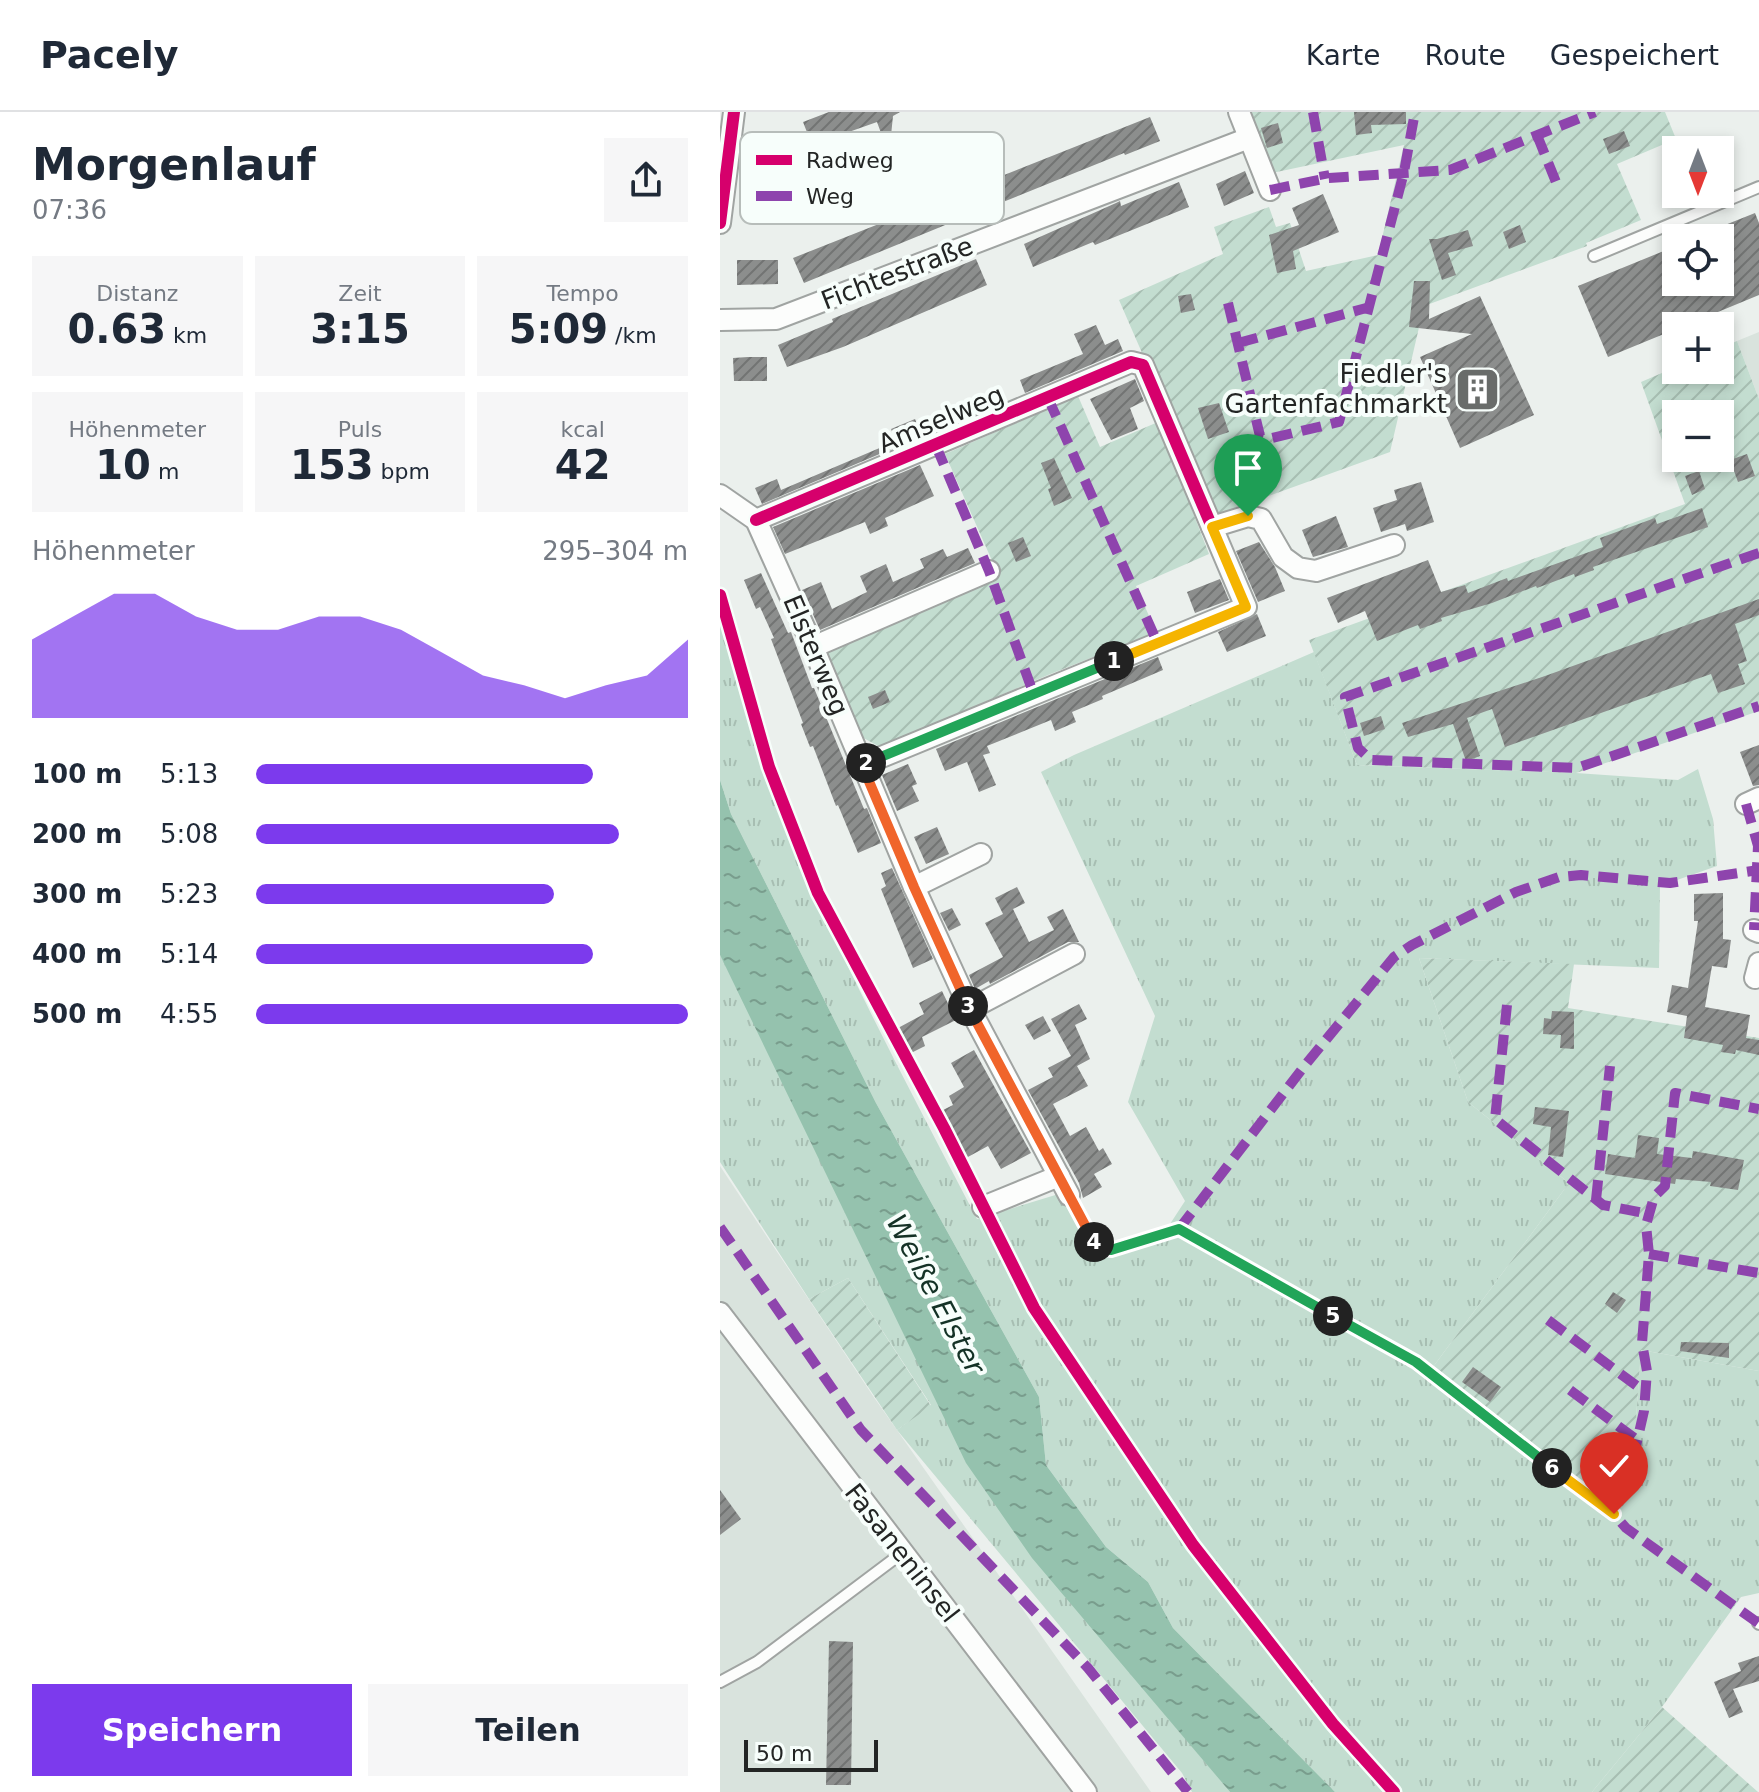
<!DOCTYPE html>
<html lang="de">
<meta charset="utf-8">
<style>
:root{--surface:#fff;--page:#f6f6f7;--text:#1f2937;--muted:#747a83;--line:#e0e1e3;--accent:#7c3aed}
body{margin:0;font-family:"DejaVu Sans",sans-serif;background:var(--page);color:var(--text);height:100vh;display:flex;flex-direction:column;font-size:30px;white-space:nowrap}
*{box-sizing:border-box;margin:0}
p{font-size:26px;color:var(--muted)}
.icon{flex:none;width:44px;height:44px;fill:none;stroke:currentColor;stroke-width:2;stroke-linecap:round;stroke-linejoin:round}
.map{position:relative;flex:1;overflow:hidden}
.side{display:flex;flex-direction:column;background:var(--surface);width:720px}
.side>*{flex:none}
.needle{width:52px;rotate:180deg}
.controls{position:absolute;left:942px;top:24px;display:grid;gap:16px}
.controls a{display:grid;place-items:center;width:72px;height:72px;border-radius:0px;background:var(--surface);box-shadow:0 4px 12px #0003;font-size:40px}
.scale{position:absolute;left:24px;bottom:20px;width:134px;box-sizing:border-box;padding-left:8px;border:4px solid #232524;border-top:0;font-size:22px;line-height:28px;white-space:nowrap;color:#232524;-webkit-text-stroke:6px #f7fefb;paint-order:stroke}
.pin{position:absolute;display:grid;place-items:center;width:68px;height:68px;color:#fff;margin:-82px -34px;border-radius:50% 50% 50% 0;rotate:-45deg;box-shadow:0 0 8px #0007}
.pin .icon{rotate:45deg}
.km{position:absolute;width:40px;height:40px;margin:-20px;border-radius:50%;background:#222;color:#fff;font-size:22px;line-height:40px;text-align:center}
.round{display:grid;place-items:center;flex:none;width:84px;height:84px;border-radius:0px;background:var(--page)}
.overview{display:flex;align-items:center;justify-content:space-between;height:136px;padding:0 32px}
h1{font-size:44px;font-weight:700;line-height:60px}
.figures{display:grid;grid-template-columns:repeat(3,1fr);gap:12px;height:136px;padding:8px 32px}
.figures div{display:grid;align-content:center;border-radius:0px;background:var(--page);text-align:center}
.figures b{font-size:40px;font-weight:700}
.figures small{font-size:22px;font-weight:400}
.figures p{font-size:22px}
.chart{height:224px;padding:16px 32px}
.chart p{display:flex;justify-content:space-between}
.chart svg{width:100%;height:144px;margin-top:8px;fill:var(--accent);opacity:.7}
.button{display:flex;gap:16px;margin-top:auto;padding:16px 32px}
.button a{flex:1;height:92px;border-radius:0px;background:var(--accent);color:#fff;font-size:32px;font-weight:700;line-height:92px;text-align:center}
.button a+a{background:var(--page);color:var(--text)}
ul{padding:0 32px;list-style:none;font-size:26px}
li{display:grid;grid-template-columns:128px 96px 1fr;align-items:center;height:60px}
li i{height:20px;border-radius:10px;background:var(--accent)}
header{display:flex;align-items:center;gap:48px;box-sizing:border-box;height:112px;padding:0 40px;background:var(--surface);border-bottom:2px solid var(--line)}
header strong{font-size:38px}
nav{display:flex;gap:44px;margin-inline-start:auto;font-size:28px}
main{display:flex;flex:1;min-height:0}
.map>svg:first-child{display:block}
</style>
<header>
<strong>Pacely</strong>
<nav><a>Karte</a><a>Route</a><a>Gespeichert</a></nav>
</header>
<main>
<section class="side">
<div class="overview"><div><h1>Morgenlauf</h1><p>07:36</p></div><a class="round"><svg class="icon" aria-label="share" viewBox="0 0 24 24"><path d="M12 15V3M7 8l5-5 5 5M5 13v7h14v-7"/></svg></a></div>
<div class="figures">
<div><p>Distanz</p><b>0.63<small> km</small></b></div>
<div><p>Zeit</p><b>3:15</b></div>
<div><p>Tempo</p><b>5:09<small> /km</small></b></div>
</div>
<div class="figures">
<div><p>Höhenmeter</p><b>10<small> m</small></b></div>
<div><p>Puls</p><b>153<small> bpm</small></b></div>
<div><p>kcal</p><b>42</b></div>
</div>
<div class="chart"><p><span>Höhenmeter</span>295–304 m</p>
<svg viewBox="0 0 160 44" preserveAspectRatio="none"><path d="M0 44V20L10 13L20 6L30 6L40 13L50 17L60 17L70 13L80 13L90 17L100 24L110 31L120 34L130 38L140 34L150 31L160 20V44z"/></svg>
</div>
<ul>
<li><b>100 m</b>5:13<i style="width:78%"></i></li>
<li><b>200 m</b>5:08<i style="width:84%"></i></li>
<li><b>300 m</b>5:23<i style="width:69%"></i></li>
<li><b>400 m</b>5:14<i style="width:78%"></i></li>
<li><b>500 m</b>4:55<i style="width:100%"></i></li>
</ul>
<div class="button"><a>Speichern</a><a>Teilen</a></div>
</section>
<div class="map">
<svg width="1039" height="1680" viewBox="0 0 1039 1680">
<defs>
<pattern id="grass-tufts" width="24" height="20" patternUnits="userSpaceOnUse" patternTransform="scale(2)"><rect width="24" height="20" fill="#c3ddd0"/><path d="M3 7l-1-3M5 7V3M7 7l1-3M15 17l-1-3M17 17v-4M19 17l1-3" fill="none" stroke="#a7beb2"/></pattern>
<pattern id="garden-furrows" width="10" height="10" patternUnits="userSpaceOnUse" patternTransform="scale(2)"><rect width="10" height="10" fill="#c3ddd0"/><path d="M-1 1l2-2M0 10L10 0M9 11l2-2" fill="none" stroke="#a7beb2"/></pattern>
<pattern id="water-ripples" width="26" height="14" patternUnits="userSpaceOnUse" patternTransform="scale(2)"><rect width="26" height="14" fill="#95c2ae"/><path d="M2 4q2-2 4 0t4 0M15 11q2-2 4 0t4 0" fill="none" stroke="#799d8d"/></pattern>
<pattern id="building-hatch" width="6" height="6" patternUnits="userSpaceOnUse" patternTransform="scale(2)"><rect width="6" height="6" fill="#8c8e8d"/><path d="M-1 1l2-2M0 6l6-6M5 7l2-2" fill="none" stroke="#727473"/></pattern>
</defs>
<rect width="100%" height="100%" fill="#ebf0ed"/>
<g fill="#d9e3dd">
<path d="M1039,220v67l-22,-58z"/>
<path d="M0,1054l153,230 278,396h-431z"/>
</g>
<g fill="url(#grass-tufts)">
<path d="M0,511c18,66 37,133 63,197 55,137 126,268 194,399l85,-26 33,60 75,-29 15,-23 -57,-99 27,-86 -114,-244 33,-17 240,-103 43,113 219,8 102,7 20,-11 15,50 4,47 -57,20 -1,82 -240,-10 49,144 101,81 -136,184 203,52 5,-69 118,21v222l-18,4 -79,110 -70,85h-257l-162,-164 -25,-46 -42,-35 -60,-82 -7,-68 -163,-294 -145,-289 -11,-34z"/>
<path d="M0,843l332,624 178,213h-38l-10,-19 -285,-343 34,-25 -83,-127 -39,21 -89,-137z"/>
</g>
<g fill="url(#garden-furrows)" fill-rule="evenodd">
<path d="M528,0h417l11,27 -59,25 24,56 -55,23 1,3 -163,60 -34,146 -177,64 -94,-216 104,-46 -9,-27 55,-20 7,20 14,-4 16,48 72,-16 26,-110 -132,28z"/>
<path d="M1017,229l22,58v312l-183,62 -219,-8 -48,-125 376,-136 -44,-122 35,-15v3h44v-22zM956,302h44v44h-44z"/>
<path d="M358,284l22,51 58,-25 51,132 -73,32 20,46 -108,43 -168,72 -22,-12 -36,-84 175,-79 -52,-118z"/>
<path d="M699,846l155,6 -6,44 191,30v333l-118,-21 -5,69 -30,84 -173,-136 136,-184 -101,-81z"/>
<path d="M128,1166l83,128 -34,24 -88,-131z"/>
<path d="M942,1595l96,85h-166z"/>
</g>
<path fill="url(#water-ripples)" d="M0,668l11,34 145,289 163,294 7,68 60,82 42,35 25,46 162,164h-105l-198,-234 -66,-95 -246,-508z"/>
<g fill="url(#building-hatch)">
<path d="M109,0h71l-7,4 -4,39 -12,-33 -65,23 -9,-23z"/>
<path d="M634,0h52v12l-35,1 1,8 -16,2z"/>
<path d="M430,5l10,24 -35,14 -1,-2 -121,49 -9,-23z"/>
<path d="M558,11l5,20 -16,5 -6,-20z"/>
<path d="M904,19l6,15 -21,8 -6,-15z"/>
<path d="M168,54l2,4 12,-4 1,4 8,-3 14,33 18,-8 12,29 -151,62 -11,-25 106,-42 -14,-33 -4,2 -6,-14z"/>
<path d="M525,59l9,22 -30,13 -8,-22z"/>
<path d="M459,70l10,25 -94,38 -2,-3 -60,25 -9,-23 92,-41 4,-2 1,5z"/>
<path d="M603,82l16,38 -46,19 3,18 -19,4 -8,-38 30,-10 -7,-17z"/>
<path d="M1035,101l4,10v72l-75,31h-8v3l-68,28 -30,-71 98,-40v36h44v-55z"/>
<path d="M800,113l6,17 -17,7 -6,-17z"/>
<path d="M748,118l5,16 -25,7 8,22 -14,5 -13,-41h8z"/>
<path d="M256,147l11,26 -144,62 -56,20 -9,-22 55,-23 -1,-3z"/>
<path d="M17,148h41v24l-41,1z"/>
<path d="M694,169h16l-1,38 51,-23 54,119 -74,33 -40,-91 52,-23 -63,-7z"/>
<path d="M471,182l4,16 -14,3 -3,-17z"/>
<path d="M376,213l9,20 13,-6 5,12 -98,42 -5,-13 63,-26 -9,-20z"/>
<path d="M28,245h19v24h-33l-1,-23z"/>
<path d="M415,267l9,22 -14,7 8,21 -27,11 -21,-41z"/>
<path d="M499,291l10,29 -21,7 -10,-31z"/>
<path d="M253,294l3,7 -214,91 -7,-16 22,-9 4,11 115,-49 -5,-12 24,-10 4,10z"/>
<path d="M1027,342l8,22 -17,6 -8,-22z"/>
<path d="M334,346l18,40 -18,8 -6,-17 3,-1 -10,-25z"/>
<path d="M200,353l14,31 -49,22 3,8 -18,8 -5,-12 -80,32 -12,-27z"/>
<path d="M979,359l6,18 -13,6 -7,-19z"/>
<path d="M532,366h6l6,16 -19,6 -6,-17z"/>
<path d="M701,370l13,40 -27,9 -2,-7 -24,8 -8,-24 24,-8 -3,-10z"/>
<path d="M982,396l6,19 -115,40 1,3 -19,7 -1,-3 -37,14 -1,-2 -44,17 -51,15 1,3 -22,8 -2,-4 -41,16 -12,-30 -27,12 -11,-25 101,-38 13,32 24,-7 3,8 39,-15 1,3 95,-34 -3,-9 55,-20 2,6z"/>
<path d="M616,404l12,31 -35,10 -11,-27z"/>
<path d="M303,425l8,19 -15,6 -8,-19z"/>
<path d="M539,430l16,25 10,24 -27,11 -22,-51z"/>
<path d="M248,436l7,15 -155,67 -18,-40 19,-8 11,27 35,-17 -7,-16 26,-12 7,18 31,-14 -4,-9 23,-10 4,8z"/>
<path d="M41,461l27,60 3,-1 21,56h2l50,121 3,-1 14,35 -23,10 -20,-48 -2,1 -23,-60 -3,1 -9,-23 2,-1 -32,-84 3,-1 -14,-31 -4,2 -12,-29z"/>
<path d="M500,467l9,21 -34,13 -8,-21z"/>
<path d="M1039,487v16l-24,9 12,37 -9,3 7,20 -27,9 -7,-19 -206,73 -13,-38 -25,9 13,38 -14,5 -13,-37 -45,13 -6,-14 143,-47z"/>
<path d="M537,502l9,22 -39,16 -9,-20z"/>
<path d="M438,545l5,13 -61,26 1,3 -31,13 4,10 -21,9 -4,-11 -64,26 3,7 -7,2 13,30 -17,7 -12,-30 -22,9 -9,-22z"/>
<path d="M165,578l5,12 -17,7 -5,-12z"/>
<path d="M661,604l4,13 -21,7 -4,-13z"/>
<path d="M1039,633v40l-6,1 -13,-34z"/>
<path d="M188,652l9,20 -5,2 7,15 -22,10 -15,-36z"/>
<path d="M217,715l12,27 -23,10 -12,-27z"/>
<path d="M172,756l41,91 -20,9 -32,-79 5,-3 -5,-13z"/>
<path d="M297,775l8,16 -18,9 6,-3 16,33 25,-12 -7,-13 16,-8 16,33h-11l-78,42 -1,-3 -14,8 -6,-14 34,-18 -18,-34 18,-9 -8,-16z"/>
<path d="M1003,781v46l8,1 -4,28 -15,-2 -7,41 45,8 -4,23 13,2v15l-23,-5 -1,4 -14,-2 2,-7 -39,-7 3,-22 -20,-4 5,-27 16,3 10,-67h-4v-27z"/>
<path d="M232,796l9,17 -12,6 -9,-18z"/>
<path d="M222,879l14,29 -34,17 3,9 -14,7 -13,-25 26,-14 -5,-11z"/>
<path d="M359,892l8,15 -12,6 15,34 -13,7 11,20 -35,18 17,32 16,-9 13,24 4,-3 9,16 -18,10 8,13 -19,11 -4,-15 -51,-93 25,-13 -5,-9 23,-12 -20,-37z"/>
<path d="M832,899l22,1v37l-14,-1 1,-13 -18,-1 1,-16 7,1z"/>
<path d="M323,904l8,15 -17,9 -9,-15z"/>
<path d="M254,938l57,103 -30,16 -13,-23 -22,12 -27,-46 14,-7 -4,-9 15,-9 -13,-24z"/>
<path d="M815,995l34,4 -6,46 -15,-2 3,-28 -18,-3z"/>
<path d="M918,1023l21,3 -2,16 35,4 1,-7 51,9 -6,30 -28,-4 1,-4 -35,-3 -1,5 -70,-10 3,-20 27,4z"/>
<path d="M893,1180l13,8 -9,13 -12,-9z"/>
<path d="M961,1230l48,1v15l-49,-7z"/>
<path d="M753,1255l28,20 -11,15 -28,-20z"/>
<path d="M874,1349l15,11 -8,11 -16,-10z"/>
<path d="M0,1378l21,29 -21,16z"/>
<path d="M109,1529l24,1 -2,143h-25z"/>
<path d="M1039,1544v25l-26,8 10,23 -14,6 -15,-36 27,-11 -3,-8z"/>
</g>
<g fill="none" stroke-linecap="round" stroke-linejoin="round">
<defs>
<g id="service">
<path d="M874,144l165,-69"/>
<path d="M1038,1511l1,1"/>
<path d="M0,1570l37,-20 145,-109"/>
</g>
<g id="minor">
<path d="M519,0l31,78"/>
<path d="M0,111l14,-111"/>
<path d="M0,208l56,-1 473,-181"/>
<path d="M0,383l36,25 57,127 101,240 56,122 99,186"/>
<path d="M36,408l375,-158 12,3 103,242 -384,158"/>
<path d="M492,415l36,-11 13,3 22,38 15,11 18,3 78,-26"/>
<path d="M93,535l176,-76"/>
<path d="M1026,692l13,-6"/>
<path d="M194,775l67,-33"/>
<path d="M1034,818l5,2"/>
<path d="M1035,866l4,-15"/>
<path d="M250,897l104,-55"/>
<path d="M263,1095l76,-31"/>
<path d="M0,1201l366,479"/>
</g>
</defs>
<use href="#service" stroke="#a0a4a2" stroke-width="14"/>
<use href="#minor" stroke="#a0a4a2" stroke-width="24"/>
<path stroke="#cccecd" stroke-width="3" stroke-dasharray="8 4" stroke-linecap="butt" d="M358,1101l18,34 15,3 68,-21 237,133 198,152"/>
<use href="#service" stroke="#fcfdfc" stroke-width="10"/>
<use href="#minor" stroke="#fcfdfc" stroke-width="20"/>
<g stroke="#8e44ad" stroke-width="10" stroke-dasharray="20 10" stroke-linecap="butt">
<path d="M593,0l12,67"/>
<path d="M817,23l21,52"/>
<path d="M550,78l58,-12 122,-8 145,-58"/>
<path d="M508,191l32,133 8,3 71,-17 65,-250 11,-60"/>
<path d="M518,231l132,-36"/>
<path d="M328,286l110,246"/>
<path d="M216,334l53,125 45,124"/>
<path d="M1039,441l-414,144 13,51 13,12 206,8 182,-62"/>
<path d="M1026,692l12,42 -4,84"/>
<path d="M787,893l-12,114 108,86 46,9"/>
<path d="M876,1088l14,-134"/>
<path d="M0,1115l141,203 227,238 100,124"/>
<path d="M459,1117l127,-165 88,-107 18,-12 104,-53 43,-15 22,-2 89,8 89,-13"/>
<path d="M929,1142l110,19"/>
<path d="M828,1208l97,72"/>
<path d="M850,1278l67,50"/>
<path d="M1038,1511l-132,-95 -12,-14v-13l19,-42 11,-48 3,-40 -5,-28 7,-89 -3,-29 8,-28 11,-11 10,-93 84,16"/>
</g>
<defs>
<g id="cycleway">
<path d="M0,111l14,-111"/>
<path d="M36,408l375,-158 12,3 103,242 -384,158"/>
<path d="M0,483l49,172 49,126 126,235 90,180 159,237 140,179 61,68"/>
</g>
</defs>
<use href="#cycleway" stroke="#f7fefb" stroke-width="17"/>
<use href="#cycleway" stroke="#d6006c" stroke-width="12"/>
</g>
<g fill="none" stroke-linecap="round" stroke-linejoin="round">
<defs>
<path id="split-1" d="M394,549l132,-54 -34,-80 36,-11"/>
<path id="split-2" d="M146,651l248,-102"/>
<path id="split-3" d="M146,651l-4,2 52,122 54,119"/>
<path id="split-4" d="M248,894l126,236"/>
<path id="split-5" d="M374,1130l2,5 15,3 68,-21 154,87"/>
<path id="split-6" d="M613,1204l83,46 136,106"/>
<path id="split-7" d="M832,1356l62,46"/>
</defs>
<use href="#split-1" stroke="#fff" stroke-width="16"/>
<use href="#split-2" stroke="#fff" stroke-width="16"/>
<use href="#split-3" stroke="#fff" stroke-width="16"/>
<use href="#split-4" stroke="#fff" stroke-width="16"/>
<use href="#split-5" stroke="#fff" stroke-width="16"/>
<use href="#split-6" stroke="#fff" stroke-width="16"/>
<use href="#split-7" stroke="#fff" stroke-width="16"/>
<use href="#split-1" stroke="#f5b400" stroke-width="10"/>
<use href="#split-2" stroke="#22a559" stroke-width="10"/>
<use href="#split-3" stroke="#f0652b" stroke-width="10"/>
<use href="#split-4" stroke="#f0652b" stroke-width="10"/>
<use href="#split-5" stroke="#22a559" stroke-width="10"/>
<use href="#split-6" stroke="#22a559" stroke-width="10"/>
<use href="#split-7" stroke="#f5b400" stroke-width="10"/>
</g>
<defs>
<symbol id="building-square" viewBox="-11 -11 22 22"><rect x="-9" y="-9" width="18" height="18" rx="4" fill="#696c6a" stroke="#f7fefb"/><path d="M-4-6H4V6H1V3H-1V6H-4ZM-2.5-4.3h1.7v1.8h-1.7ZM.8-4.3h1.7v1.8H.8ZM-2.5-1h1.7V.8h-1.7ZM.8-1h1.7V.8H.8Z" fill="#fff"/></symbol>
</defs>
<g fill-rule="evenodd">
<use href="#building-square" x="732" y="252" width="51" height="51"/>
</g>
<g text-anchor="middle" stroke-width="8" stroke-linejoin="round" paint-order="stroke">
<g font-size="26" fill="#232524" stroke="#f7fefb">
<text transform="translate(177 161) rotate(-21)" y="9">Fichtestraße</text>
<text transform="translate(221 307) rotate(-23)" y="9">Amselweg</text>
<text transform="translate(96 543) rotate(67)" y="9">Elsterweg</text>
<text transform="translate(182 1441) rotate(52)" y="9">Fasaneninsel</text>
</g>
<g font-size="26" fill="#232524" stroke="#f7fefb" text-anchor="end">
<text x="727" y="271">Fiedler's<tspan x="727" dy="30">Gartenfachmarkt</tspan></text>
</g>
<g font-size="28" font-style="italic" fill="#143226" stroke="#f7fefb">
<text transform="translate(216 1182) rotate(62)" y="10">Weiße Elster</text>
</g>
</g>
<rect x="20" y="20" width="264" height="92" rx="12" fill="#f7fefb" stroke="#b7bdba" stroke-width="2"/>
<rect x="36" y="43" width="36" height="10" fill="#d6006c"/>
<rect x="36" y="79" width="36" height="10" fill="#8e44ad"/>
<g font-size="22" fill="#232524">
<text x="86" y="56">Radweg</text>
<text x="86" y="92">Weg</text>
</g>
</svg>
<div class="controls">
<a><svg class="needle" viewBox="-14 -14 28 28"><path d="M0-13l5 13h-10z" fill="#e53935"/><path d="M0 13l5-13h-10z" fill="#747a83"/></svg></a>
<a><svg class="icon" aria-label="locate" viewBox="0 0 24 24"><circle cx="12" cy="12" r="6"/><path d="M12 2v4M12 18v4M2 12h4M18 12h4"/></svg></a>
<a>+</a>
<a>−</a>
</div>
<div class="scale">50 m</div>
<div class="pin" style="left:528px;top:404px;background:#1e9e55"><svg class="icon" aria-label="arrive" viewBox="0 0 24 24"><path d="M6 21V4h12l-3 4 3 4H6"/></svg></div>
<div class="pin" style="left:894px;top:1402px;background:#d93025"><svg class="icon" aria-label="check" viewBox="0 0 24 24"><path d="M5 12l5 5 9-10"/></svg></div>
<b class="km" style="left:394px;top:549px">1</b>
<b class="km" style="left:146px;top:651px">2</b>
<b class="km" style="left:248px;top:894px">3</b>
<b class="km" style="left:374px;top:1130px">4</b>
<b class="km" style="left:613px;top:1204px">5</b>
<b class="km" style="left:832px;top:1356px">6</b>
</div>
</main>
